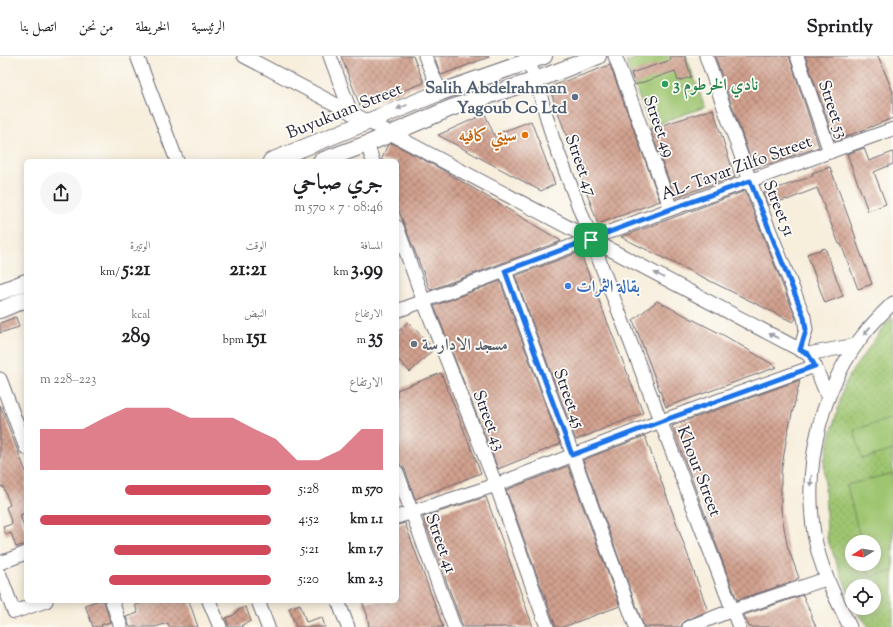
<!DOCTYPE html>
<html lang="ar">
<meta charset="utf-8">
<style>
:root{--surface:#fff;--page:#f6f6f6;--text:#202124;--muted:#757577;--line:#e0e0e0;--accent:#d1495b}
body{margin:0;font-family:"Sorts Mill Goudy",Amiri,serif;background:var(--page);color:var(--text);direction:rtl;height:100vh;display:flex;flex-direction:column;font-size:15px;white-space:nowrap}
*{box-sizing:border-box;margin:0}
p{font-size:13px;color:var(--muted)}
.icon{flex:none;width:22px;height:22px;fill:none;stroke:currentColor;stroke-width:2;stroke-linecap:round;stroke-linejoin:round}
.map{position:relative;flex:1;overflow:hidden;direction:ltr}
.side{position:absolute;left:24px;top:103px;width:375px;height:444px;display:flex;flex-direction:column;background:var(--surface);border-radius:6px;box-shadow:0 2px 10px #0003;direction:rtl}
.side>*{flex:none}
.needle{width:26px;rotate:259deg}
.controls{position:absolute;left:845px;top:479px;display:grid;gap:8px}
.controls a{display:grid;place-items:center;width:36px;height:36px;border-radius:50%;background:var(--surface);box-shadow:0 2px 10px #0003;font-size:20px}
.pin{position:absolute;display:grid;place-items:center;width:34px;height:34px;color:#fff;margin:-17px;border-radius:8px;box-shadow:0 2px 6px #0006}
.round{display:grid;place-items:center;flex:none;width:42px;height:42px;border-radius:21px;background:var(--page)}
.overview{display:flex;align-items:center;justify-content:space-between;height:68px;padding:0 16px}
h1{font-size:22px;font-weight:700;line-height:30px}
.figures{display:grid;grid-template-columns:repeat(3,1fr);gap:6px;height:68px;padding:4px 16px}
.figures div{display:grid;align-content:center}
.figures b{font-size:20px;font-weight:700}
.figures small{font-size:11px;font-weight:400}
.figures p{font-size:11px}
.chart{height:112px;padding:8px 16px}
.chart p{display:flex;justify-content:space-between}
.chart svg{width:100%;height:72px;margin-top:4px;fill:var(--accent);opacity:.7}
ul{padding:0 16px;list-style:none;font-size:13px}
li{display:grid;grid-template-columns:64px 48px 1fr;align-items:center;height:30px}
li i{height:10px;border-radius:5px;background:var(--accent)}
header{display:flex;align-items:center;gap:24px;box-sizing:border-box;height:56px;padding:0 20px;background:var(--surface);border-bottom:1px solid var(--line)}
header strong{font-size:19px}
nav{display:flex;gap:22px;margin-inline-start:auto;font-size:14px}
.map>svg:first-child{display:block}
</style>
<header>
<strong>Sprintly</strong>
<nav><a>الرئيسية</a><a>الخريطة</a><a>من نحن</a><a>اتصل بنا</a></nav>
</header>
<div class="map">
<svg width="893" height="571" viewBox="0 0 893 571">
<defs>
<pattern id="park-dots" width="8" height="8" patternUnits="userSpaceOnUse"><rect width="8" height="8" fill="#9ec570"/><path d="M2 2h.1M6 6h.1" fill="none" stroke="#88a962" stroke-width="1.8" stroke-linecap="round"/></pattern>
<pattern id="building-cross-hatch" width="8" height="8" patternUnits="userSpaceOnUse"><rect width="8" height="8" fill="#d1a08e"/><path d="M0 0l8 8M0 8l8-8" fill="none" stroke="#a98275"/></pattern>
</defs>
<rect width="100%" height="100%" fill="#fdfcf7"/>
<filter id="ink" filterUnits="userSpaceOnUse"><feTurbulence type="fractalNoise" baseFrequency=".025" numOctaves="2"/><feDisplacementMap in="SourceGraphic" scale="8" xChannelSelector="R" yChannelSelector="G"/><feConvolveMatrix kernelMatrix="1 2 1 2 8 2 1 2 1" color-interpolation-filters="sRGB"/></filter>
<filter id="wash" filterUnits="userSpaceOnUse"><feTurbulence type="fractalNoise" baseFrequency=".012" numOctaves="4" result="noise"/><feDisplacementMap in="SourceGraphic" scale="16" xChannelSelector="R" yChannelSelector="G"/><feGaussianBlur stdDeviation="0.9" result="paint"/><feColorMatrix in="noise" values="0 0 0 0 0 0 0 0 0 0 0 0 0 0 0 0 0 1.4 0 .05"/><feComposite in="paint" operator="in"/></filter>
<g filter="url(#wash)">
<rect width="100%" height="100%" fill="#f7eedc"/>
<path fill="url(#park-dots)" stroke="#607456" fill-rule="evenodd" d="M893,261v310h-24l-15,-19h20v-22h-22v16l-25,-64 -3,-78 20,-74 8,-15 36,-50zM852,486h22v22h-22z"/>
<g fill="#9ec570" stroke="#607456">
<path d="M642,0h44l19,51 -55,20 -24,-65z"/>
<path d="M893,362v32l-31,9 -8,-29z"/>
<path d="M893,417v98l-24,6 -3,-13h8v-22h-13l-14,-57z"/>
</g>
<g id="blocks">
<g fill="url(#building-cross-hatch)">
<path d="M341,0h72l11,27 -64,23z"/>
<path d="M434,0h55v1l-48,18z"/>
<path d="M670,0h15l6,21 -13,4 -3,-10 -40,14 -4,-12 40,-13z"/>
<path d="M715,0h74l30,91 -65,22z"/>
<path d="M805,0h73l15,36v26l-58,23z"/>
<path d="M610,9l50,136 -62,23 -49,-137z"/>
<path d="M713,53l22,68 -60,20 -25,-68z"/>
<path d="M485,58l9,21 37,-14 24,63 -14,7 -103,-56z"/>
<path d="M392,87l49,26 120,72 -131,49 -33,-84v-45h-16l6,-15z"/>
<path d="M864,92l5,13 24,-9v12l-19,8 12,32 -18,7 -21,-57z"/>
<path d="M830,111l26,71h-1l17,46 -14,5 -17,-45h-2l-22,-56 -30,12v-1l-19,6 -5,-12 50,-17 -1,-3z"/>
<path d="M745,135l51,128 -3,3 -172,-85z"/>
<path d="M825,192l18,48 -18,7 -18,-49z"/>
<path d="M580,196l63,161 -67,27 -61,-164z"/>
<path d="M500,225l60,163 -62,25 -64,-163z"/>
<path d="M657,245l68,35 52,31 -111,40 -33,-87z"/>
<path d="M16,261l3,10 -19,6v-10z"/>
<path d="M408,266l26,27 -24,23 -13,-14v-25z"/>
<path d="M441,317l40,100 -66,26 -10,-30 -6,-5h1l-3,-8v-66z"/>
<path d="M800,324l-13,55 -6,38v36l6,36 12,33 -3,1 1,1 -60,20 -65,-174z"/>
<path d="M0,349l26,67v24l-3,1 3,7v9l-6,2 6,18v11l-10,3 -5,-14 -5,2 -3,-8 9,-3 -6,-17 4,-2 -7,-19 -3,1z"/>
<path d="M645,380l63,175 -22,9 -3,2 -2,5h-37l-61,-167z"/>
<path d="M568,410l52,140 -57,21h-7l-50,-137z"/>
<path d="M486,441l24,65 23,65h-70l-40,-110z"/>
<path d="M405,467l12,33 26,71h-74l-2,-13 -5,-13h35v-76z"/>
<path d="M803,539l13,32h-67l-5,-12z"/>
<path d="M96,545h8l6,21 -9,3 1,2h-9l-8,-22z"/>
<path d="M148,545h41l9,26h-29l-1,-4 -13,4h-25l-4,-10 12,-4 -3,-8z"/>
<path d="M300,548l6,18 16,-5 3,10h-29l-7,-19z"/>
<path d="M246,551l5,14 -9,4 1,2h-14l-3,-9 8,-3 4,-5z"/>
</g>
</g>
</g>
<g filter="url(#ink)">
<use href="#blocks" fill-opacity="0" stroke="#6d6973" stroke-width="1"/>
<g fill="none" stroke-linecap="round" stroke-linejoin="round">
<defs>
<g id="minor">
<path d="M137,0l40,105"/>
<path d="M244,0l564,298 7,12 13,32"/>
<path d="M330,0l21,57"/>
<path d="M425,0l9,22 7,14"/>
<path d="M526,0l10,24 17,59 186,488"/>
<path d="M615,0l56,153"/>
<path d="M706,0l44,125 54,136 2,13 -6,20"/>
<path d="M797,0l33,96"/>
<path d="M367,88l6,17"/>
<path d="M397,171l27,75 72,183 51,142"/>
<path d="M505,215l131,356"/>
<path d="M397,255l274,-102 222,-80"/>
<path d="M808,298l48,-9"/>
<path d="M0,323l26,69"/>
<path d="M397,416l57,155"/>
<path d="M397,461l99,-32 165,-64 154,-55"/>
<path d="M0,507l26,-10"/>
<path d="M0,519l14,37 32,-11"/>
<path d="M112,545l9,26"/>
<path d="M209,545l11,26"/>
<path d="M258,545l10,26"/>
<path d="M338,545l10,26"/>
<path d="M689,571l44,-17 93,-31"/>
<path d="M850,571c-15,-30 -30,-59 -36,-93 -11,-72 7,-148 54,-205 8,-9 16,-18 25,-26"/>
</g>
<g id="major">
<path d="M271,105l170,-69 103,-36"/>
<path d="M321,105l46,-17 84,-36 85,-28 62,-24"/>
<path d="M0,236l26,-10"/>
<path d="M0,254l26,-11"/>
</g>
</defs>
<use href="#minor" stroke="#6d6973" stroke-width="15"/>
<use href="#major" stroke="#6d6973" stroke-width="18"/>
<use href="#minor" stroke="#fff" stroke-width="13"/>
<use href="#major" stroke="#fff" stroke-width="16"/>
</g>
<defs><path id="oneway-solid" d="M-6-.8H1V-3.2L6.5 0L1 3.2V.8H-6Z"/></defs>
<g fill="#9c9ca7">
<use href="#oneway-solid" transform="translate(402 51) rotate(158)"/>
<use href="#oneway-solid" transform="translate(659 219) rotate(-152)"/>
<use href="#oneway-solid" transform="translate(867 275) rotate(130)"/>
<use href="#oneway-solid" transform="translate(774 280) rotate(-152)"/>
<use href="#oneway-solid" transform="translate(811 425) rotate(95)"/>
</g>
</g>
<g fill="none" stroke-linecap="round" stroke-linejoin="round" filter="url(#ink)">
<defs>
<path id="route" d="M750,125l54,136 2,13 -6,20 8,4 7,12 -153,55 -90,34 -67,-184 166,-62z"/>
</defs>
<use href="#route" stroke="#fff" stroke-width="8"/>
<use href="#route" stroke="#1a73e8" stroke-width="5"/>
</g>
<circle fill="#2e9e5b" stroke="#fdfcf7" stroke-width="1.5" cx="665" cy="28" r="4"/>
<circle fill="#5c6f8a" stroke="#fdfcf7" stroke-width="1.5" cx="575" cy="41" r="4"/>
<circle fill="#e8710a" stroke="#fdfcf7" stroke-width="1.5" cx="525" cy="79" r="4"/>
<circle fill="#3f7fe0" stroke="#fdfcf7" stroke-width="1.5" cx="568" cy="230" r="4"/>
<circle fill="#6b7280" stroke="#fdfcf7" stroke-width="1.5" cx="414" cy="288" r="4"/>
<g text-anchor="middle" stroke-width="3.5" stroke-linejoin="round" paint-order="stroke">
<g font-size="17" font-weight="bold" fill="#27864d" stroke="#fdfcf7" text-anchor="start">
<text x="673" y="34">نادي الخرطوم 3</text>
</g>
<g font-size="17" font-weight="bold" fill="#4e5e75" stroke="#fdfcf7" text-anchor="end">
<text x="567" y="37">Salih Abdelrahman<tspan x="567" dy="20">Yagoub Co Ltd</tspan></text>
</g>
<g font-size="17" fill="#22223b" stroke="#fdfcf7">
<text transform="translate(834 53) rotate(71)" y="6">Street 53</text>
<text transform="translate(344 54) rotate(-22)" y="6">Buyukuan Street</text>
<text transform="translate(660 70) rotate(70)" y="6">Street 49</text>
<text transform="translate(582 109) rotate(70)" y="6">Street 47</text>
<text transform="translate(736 111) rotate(-20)" y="6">AL- Tayar Zilfo Street</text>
<text transform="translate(780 152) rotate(68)" y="6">Street 51</text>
<text transform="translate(570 342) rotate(70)" y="6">Street 45</text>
<text transform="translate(490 364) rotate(69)" y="6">Street 43</text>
<text transform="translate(700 415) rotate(69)" y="6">Khour Street</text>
<text transform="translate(442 487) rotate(70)" y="6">Street 41</text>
</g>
<g font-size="17" font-weight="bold" fill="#c56008" stroke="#fdfcf7" text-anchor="end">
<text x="517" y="85">سيتي كافيه</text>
</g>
<g font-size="17" font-weight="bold" fill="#366cbe" stroke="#fdfcf7" text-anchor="start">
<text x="576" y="236">بقالة الثمرات</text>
</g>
<g font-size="17" font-weight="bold" fill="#5b616d" stroke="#fdfcf7" text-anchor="start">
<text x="422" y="294">مسجد الادارسة</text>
</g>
</g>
</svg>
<div class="controls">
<a><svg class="needle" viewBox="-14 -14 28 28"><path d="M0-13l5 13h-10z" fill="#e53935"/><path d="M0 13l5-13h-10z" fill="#757577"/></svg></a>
<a><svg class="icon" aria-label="locate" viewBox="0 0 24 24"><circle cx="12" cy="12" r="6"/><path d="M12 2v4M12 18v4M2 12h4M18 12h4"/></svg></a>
</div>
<div class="pin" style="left:591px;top:184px;background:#1e9e55"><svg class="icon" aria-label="arrive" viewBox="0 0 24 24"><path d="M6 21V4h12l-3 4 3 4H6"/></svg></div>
<section class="side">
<div class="overview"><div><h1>جري صباحي</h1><p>08:46 · 7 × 570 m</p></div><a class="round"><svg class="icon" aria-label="share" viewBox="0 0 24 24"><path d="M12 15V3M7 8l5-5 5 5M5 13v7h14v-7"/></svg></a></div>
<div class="figures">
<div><p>المسافة</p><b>3.99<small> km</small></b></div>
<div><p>الوقت</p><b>21:21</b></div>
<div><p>الوتيرة</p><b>5:21<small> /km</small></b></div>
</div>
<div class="figures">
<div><p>الارتفاع</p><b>35<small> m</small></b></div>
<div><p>النبض</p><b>151<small> bpm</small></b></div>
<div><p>kcal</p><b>289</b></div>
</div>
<div class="chart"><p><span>الارتفاع</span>223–228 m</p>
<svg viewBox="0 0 160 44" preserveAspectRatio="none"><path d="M0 44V19L10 19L20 19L30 12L40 6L50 6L60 6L70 12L80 12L90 12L100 19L110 25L120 38L130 38L140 32L150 19L160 19V44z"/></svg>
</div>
<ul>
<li><b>570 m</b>5:28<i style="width:63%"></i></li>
<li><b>1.1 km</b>4:52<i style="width:100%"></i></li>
<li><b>1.7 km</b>5:21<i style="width:68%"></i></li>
<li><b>2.3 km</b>5:20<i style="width:70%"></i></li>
</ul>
</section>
</div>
